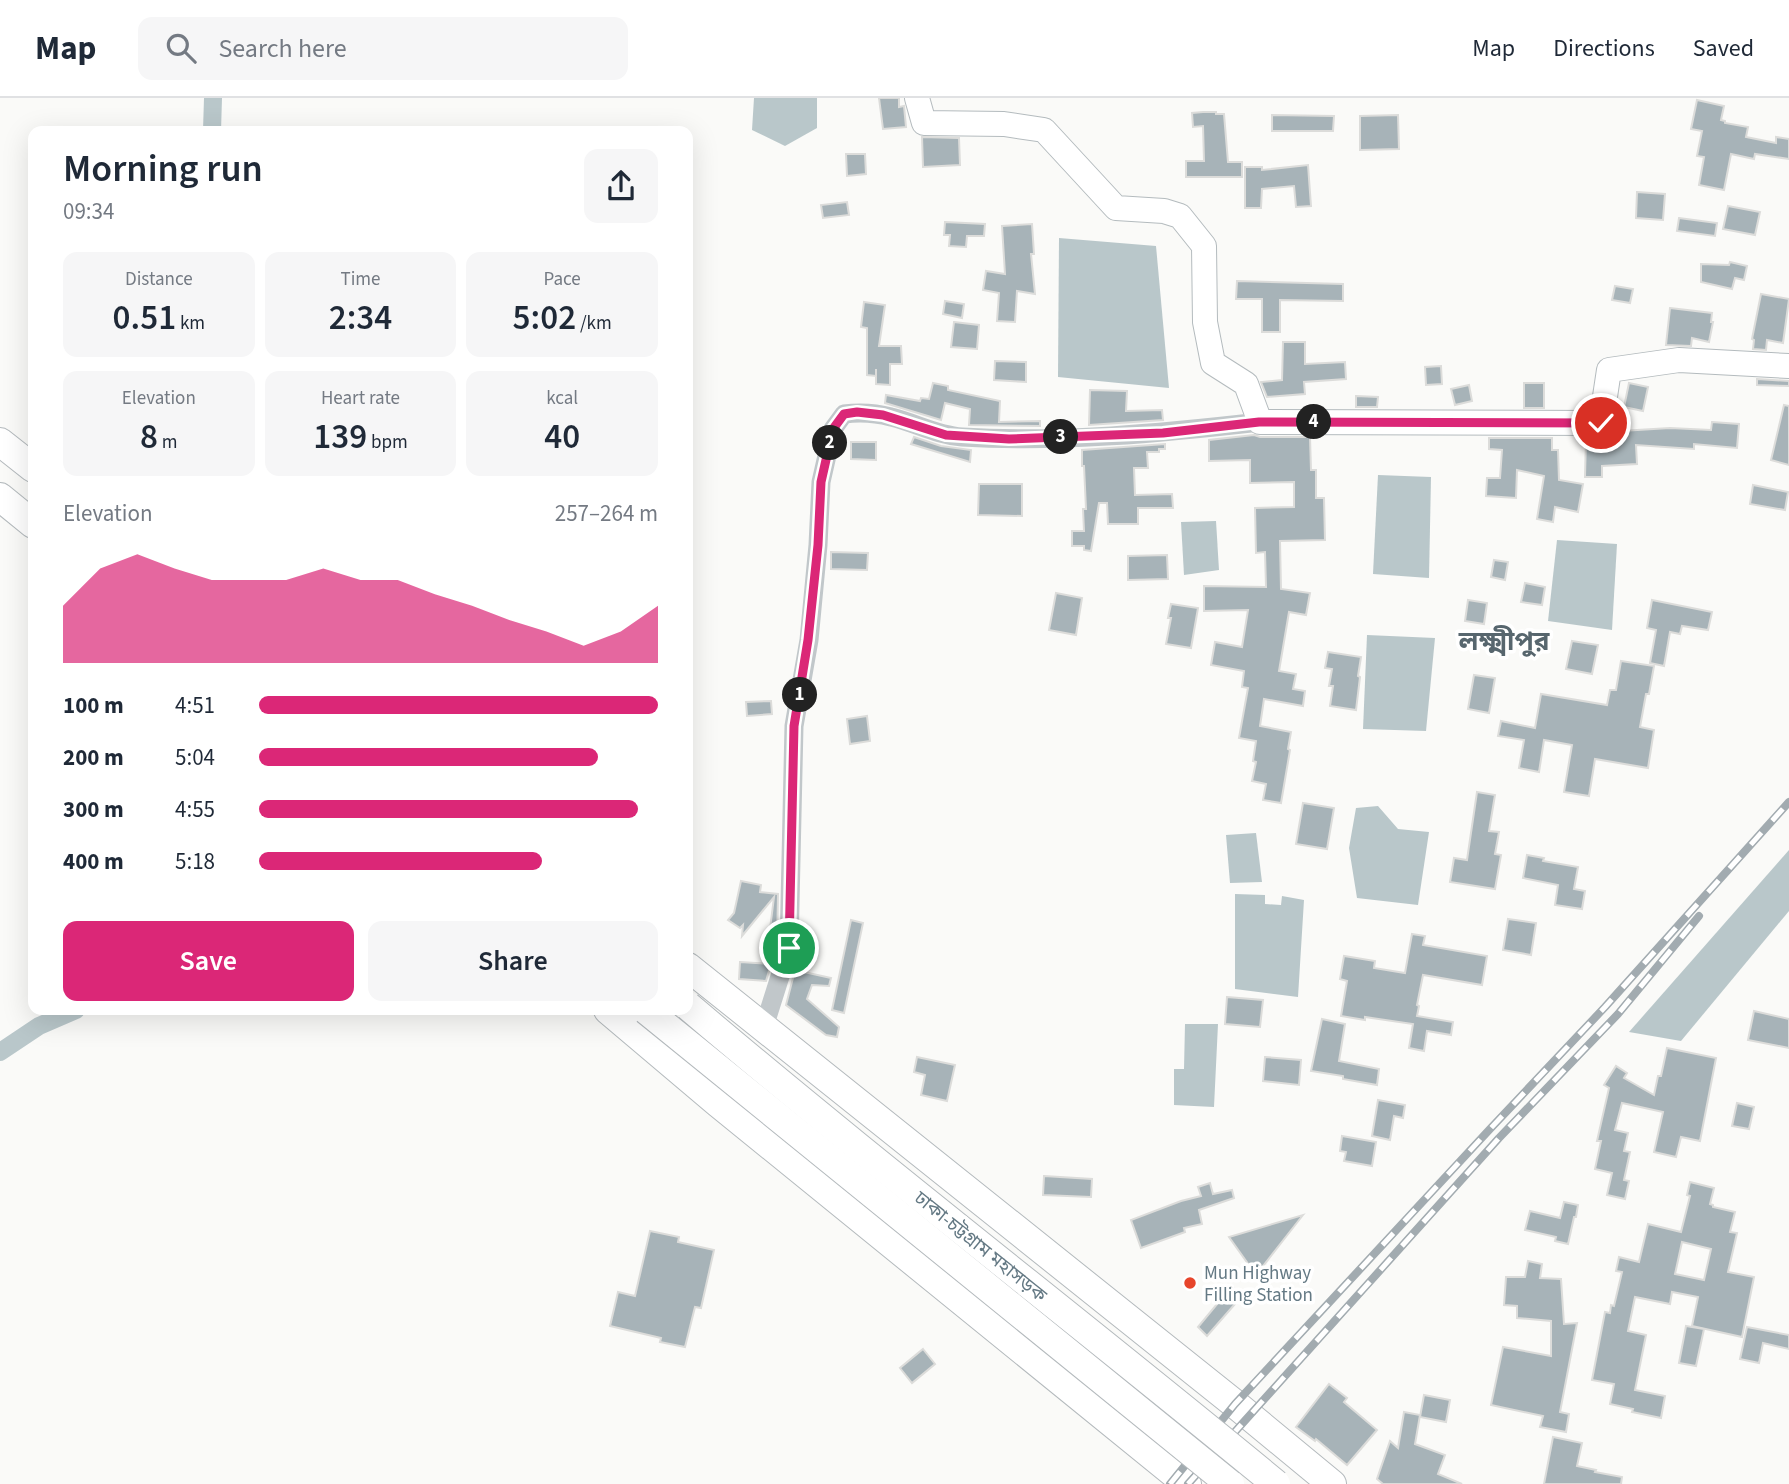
<!DOCTYPE html>
<meta charset="utf-8">
<style>
:root{--surface:#fff;--page:#f6f6f7;--text:#1f2937;--muted:#747a83;--line:#e0e1e3;--accent:#db2777}
body{margin:0;font-family:"Source Sans 3","Noto Sans Bengali",sans-serif;background:var(--page);color:var(--text);height:100vh;display:flex;flex-direction:column;font-size:26px;white-space:nowrap}
*{box-sizing:border-box;margin:0}
p{font-size:23px;color:var(--muted)}
.icon{flex:none;width:38px;height:38px;fill:none;stroke:currentColor;stroke-width:2;stroke-linecap:round;stroke-linejoin:round}
.map{position:relative;flex:1;overflow:hidden}
.side{position:absolute;left:28px;top:28px;width:665px;height:889px;display:flex;flex-direction:column;background:var(--surface);border-radius:14px;box-shadow:0 7px 28px #0002}
.side>*{flex:none}
.pin{position:absolute;display:grid;place-items:center;width:60px;height:60px;color:#fff;margin:-30px;border:4px solid #fff;border-radius:50%;box-shadow:0 2px 7px #0007}
.km{position:absolute;width:35px;height:35px;margin:-18px;border-radius:50%;background:#222;color:#fff;font-size:19px;line-height:35px;text-align:center}
.round{display:grid;place-items:center;flex:none;width:74px;height:74px;border-radius:14px;background:var(--page)}
.head{display:flex;align-items:center;justify-content:space-between;height:119px;padding:0 35px}
h1{font-size:38px;font-weight:600;line-height:52px}
.figures{display:grid;grid-template-columns:repeat(3,1fr);gap:10px;height:119px;padding:7px 35px}
.figures div{display:grid;align-content:center;border-radius:14px;background:var(--page);text-align:center}
.figures b{font-size:35px;font-weight:600}
.figures small{font-size:19px;font-weight:400}
.figures p{font-size:19px}
.chart{height:196px;padding:14px 35px}
.chart p{display:flex;justify-content:space-between}
.chart svg{width:100%;height:126px;margin-top:7px;fill:var(--accent);opacity:.7}
.primary-button{display:flex;gap:14px;margin-top:auto;padding:14px 35px}
.primary-button a{flex:1;height:80px;border-radius:14px;background:var(--accent);color:#fff;font-size:28px;font-weight:600;line-height:80px;text-align:center}
.primary-button a+a{background:var(--page);color:var(--text)}
ul{padding:0 35px;list-style:none;font-size:23px}
li{display:grid;grid-template-columns:112px 84px 1fr;align-items:center;height:52px}
li i{height:18px;border-radius:9px;background:var(--accent)}
header{display:flex;align-items:center;gap:42px;box-sizing:border-box;height:98px;padding:0 35px;background:var(--surface);border-bottom:2px solid var(--line)}
header strong{font-size:33px}
nav{display:flex;gap:38px;margin-inline-start:auto;font-size:24px}
.search{width:490px;height:63px;background:var(--page);display:flex;align-items:center;gap:18px;box-sizing:border-box;padding:0 24px;border-radius:14px;color:var(--muted);font-size:26px}
.map>svg:first-child{display:block}
</style>
<header>
<strong>Map</strong>
<div class="search"><svg class="icon" aria-label="search" viewBox="0 0 24 24"><circle cx="10" cy="10" r="6"/><path d="M15 15l6 6"/></svg>Search here</div>
<nav><a>Map</a><a>Directions</a><a>Saved</a></nav>
</header>
<div class="map">
<svg width="1789" height="1386" viewBox="0 0 1789 1386">
<rect width="100%" height="100%" fill="#fafaf8"/>
<g fill="#b9c7ca">
<path d="M754,0h63v30l-32,18 -33,-16z"/>
<path d="M1059,140l97,8 13,142 -111,-11z"/>
<path d="M1378,377l53,2 -2,101 -56,-4z"/>
<path d="M1216,423l3,49 -35,5 -3,-53z"/>
<path d="M1557,442l60,4 -5,86 -64,-9z"/>
<path d="M1367,537l68,3 -9,93 -63,-2z"/>
<path d="M1378,708l20,23 31,3 -11,73 -61,-7 -8,-50 7,-40z"/>
<path d="M1256,735l6,49 -32,1 -4,-48z"/>
<path d="M1789,752v61l-108,130 -52,-9z"/>
<path d="M1235,796l30,1v9l16,1 1,-9 22,4 -6,97 -63,-8z"/>
<path d="M1185,926h33l-4,83 -40,-2v-36h10z"/>
</g>
<g fill="none" stroke-linecap="round" stroke-linejoin="round">
<g stroke="#b9c7ca" stroke-width="18">
<path d="M212,33l1,-33"/>
<path d="M0,954l39,-26 37,-16"/>
</g>
</g>
<g fill="#a7b3b8" stroke="#dcdcda" stroke-width="2" fill-rule="evenodd">
<path d="M879,0h20v9l5,-1 2,21 -23,2z"/>
<path d="M1697,2l27,6 -3,14 4,1v2l23,4 -2,10 30,6v-6l13,2v20l-34,-5 -1,5 -23,-5 -7,36 -25,-5 5,-28 -7,-1 5,-25 -11,-2z"/>
<path d="M1203,14h13v2h8l4,48h14v15h-56v-16h18l-1,-35 -10,1 -1,-14z"/>
<path d="M1272,17l62,1 -1,15h-61z"/>
<path d="M1398,17l1,34 -39,1v-34z"/>
<path d="M922,39l37,1 1,27 -37,2z"/>
<path d="M846,56h19l1,20 -19,2z"/>
<path d="M1308,67l3,41 -15,1 -2,-21 -32,3 -1,19h-16v-41h17v3z"/>
<path d="M1637,94l28,2 -2,26 -27,-2z"/>
<path d="M847,104l2,13 -26,3 -2,-13z"/>
<path d="M1728,108l32,6 -5,23 -32,-6z"/>
<path d="M1679,120l38,5 -2,13 -38,-5z"/>
<path d="M945,124l40,2 -1,12h-17l-1,11 -17,-1 1,-11h-6z"/>
<path d="M1032,126l2,30h-3l4,40 -18,-3 -2,31 -18,-1 2,-28 -16,-3 3,-19 19,3 -3,-48z"/>
<path d="M1730,164l17,4 -3,14 -9,-2 -3,11 -31,-7v-18l28,1z"/>
<path d="M1237,183l106,3v17l-63,-1v32h-18v-33h-26z"/>
<path d="M1615,188l18,3 -3,14 -18,-3z"/>
<path d="M1761,196l28,5 -6,44 -16,-3 -1,10 -13,-1 1,-9 -2,-1z"/>
<path d="M945,203l19,3 -2,14 -19,-4z"/>
<path d="M864,204l21,3 -6,41h22l1,18h-12v21l-14,-1v-15v7l-9,-1v-47l-6,-1z"/>
<path d="M1670,210l42,5 -1,9h2l-4,20 -17,-4 -1,8 -25,-1z"/>
<path d="M954,224l25,3 -2,24 -26,-2z"/>
<path d="M1283,244h22v22l40,-2 1,17 -42,3 1,12 -38,3 -6,-15 21,-2z"/>
<path d="M995,263l31,1v20l-32,-2z"/>
<path d="M1441,268l1,18 -16,1 -1,-18z"/>
<path d="M1757,281l32,2v5l-32,-1z"/>
<path d="M933,285l15,3v4l52,11 -1,21 41,-1v5l-71,-1 1,-16 -25,-6 -4,17 -56,-17 1,-8 34,6 1,-3 8,1z"/>
<rect x="1524" y="285" width="20" height="25"/>
<path d="M1629,285l19,4 -5,24 -19,-4z"/>
<path d="M1469,287l3,16 -17,4 -4,-16z"/>
<path d="M1090,292l37,1 -1,20 36,-1 1,10 -74,5z"/>
<path d="M1356,298l22,1 -1,10h-21z"/>
<path d="M1784,307l5,1v59l-18,-5z"/>
<path d="M1712,324l27,2 -2,24 -43,-4v5l-58,-4 1,19 -35,2v11h-17l1,-39 35,1v-8l49,-3 41,2z"/>
<path d="M1254,337l6,2h50l1,33h5v28h8l1,42 -45,1 1,48 29,4 -4,22 -17,-3 -10,59 17,3 -3,15 12,2 -2,15 -39,-7 -4,27 31,6 -3,17 2,1 -9,53 -18,-3 3,-16 -14,-3 4,-19 -3,-1 3,-20 -17,-3 9,-50 -6,-1 2,-16 -33,-6 4,-23 27,5 6,-37 -44,1v-25l62,1 -1,-35 -9,1 -1,-45 39,-1v-25l-44,1v-23l-41,1v-21z"/>
<path d="M914,339l27,9 30,4 -1,12 -59,-18z"/>
<path d="M1489,340h63v12h6l1,30 24,4 -5,28 -23,-5 -2,15 -16,-3 7,-43 -27,-6 -1,28 -30,-2 1,-18h13l2,-28 -13,-1z"/>
<path d="M851,344h25v18l-25,-1z"/>
<path d="M1165,346v5h-6v3h-12l1,16h-14l1,27 37,-1 1,14h-35v16h-30l-1,-21h-8l-8,48 -7,-1v-4h-12v-15h12l-1,-22h3l-2,-43h-2v-16z"/>
<path d="M979,386h43v32l-44,-1z"/>
<path d="M1753,387l35,7 -3,18 -35,-6z"/>
<path d="M831,454l37,1 -1,17 -36,-1z"/>
<path d="M1167,457l1,24 -40,1v-24z"/>
<path d="M1494,462l14,2 -3,18 -14,-3z"/>
<path d="M1525,485l20,4 -3,18 -21,-3z"/>
<path d="M1056,495l26,5 -6,37 -27,-5z"/>
<path d="M1468,502l19,3 -3,21 -19,-3z"/>
<path d="M1652,502l60,12 -4,18 -26,-4 -2,8 -10,-2 -6,34 -14,-3 6,-33 -9,-2z"/>
<path d="M1171,506l27,4 -7,40 -25,-4 5,-26h-3z"/>
<path d="M1572,543l26,4 -6,29 -26,-5z"/>
<path d="M1328,554l33,5 -3,19 2,1 -4,33 -26,-4 3,-20h-4l3,-17 -7,-1z"/>
<path d="M1621,563l33,5 -5,28h-3l-6,33 14,3 -6,38 -53,-9 -6,37 -25,-4 8,-47 -28,-5 -5,32 -20,-4 5,-28 -26,-4 3,-15 34,7 6,-34 66,11 3,-15h6z"/>
<path d="M1474,577l21,3 -6,35 -21,-4z"/>
<path d="M771,603l1,13 -25,2 -1,-14z"/>
<path d="M867,618l3,25 -20,3 -3,-25z"/>
<path d="M1477,694l18,3 -6,36 10,1 -4,22 6,1 -6,34 -45,-7 4,-24 13,2z"/>
<path d="M1303,705l31,5 -7,41 -31,-5z"/>
<path d="M1527,757l17,3 -1,3 35,6 -4,22 11,2 -3,18 -27,-4 3,-20 -35,-7z"/>
<path d="M741,783l20,4 -1,7 18,2 -1,52 -4,12 -6,-5 7,-56 -32,39 1,-11 -3,3 -12,-8 6,-7z"/>
<path d="M1508,821l28,4 -5,32 -28,-5z"/>
<path d="M851,822l12,3 -19,90 -12,-3z"/>
<path d="M1412,836l13,2 -2,9 64,11 -5,29 -59,-10 -6,30 2,1 -2,10 36,6 -2,13 -24,-4 -3,20 -15,-3 4,-24 -48,-7v3l-24,-4 6,-35 -7,-2 4,-23 31,5 -1,7 31,5z"/>
<path d="M740,864l31,2 -5,17 -27,-2z"/>
<path d="M795,872l36,8 -2,8 -17,-1 -5,14 32,28 -2,10 -11,-2 -40,-30z"/>
<path d="M1227,899l36,3 -3,27 -35,-3z"/>
<path d="M1754,913l35,8v29l-41,-8z"/>
<path d="M1322,921l23,5 -6,37 40,8 -2,16 -34,-6v-3l-32,-5z"/>
<path d="M1667,950l49,10 -16,83 -19,-4 -5,20 -22,-5 9,-40 -41,-9 -7,27 13,3 -4,18 6,1 -6,28 5,1 -4,18 -18,-4 5,-22 -17,-4 6,-28h-4l12,-53 -5,-3 12,-19 11,7 -3,5 30,17 4,-19h3z"/>
<path d="M917,959l38,8 -8,36 -26,-6 4,-20 -11,-3z"/>
<path d="M1265,959l36,3 -2,25 -36,-4z"/>
<path d="M1378,1002l27,5 -2,13 -9,-2 -4,24 -18,-4z"/>
<path d="M1737,1005l17,4 -5,22 -17,-3z"/>
<path d="M1342,1038l34,6 -4,24 -28,-5 2,-9 -6,-1z"/>
<path d="M1044,1078l48,3 -1,18 -48,-2z"/>
<path d="M1690,1084l24,6 -4,16 3,1v2l22,5 -5,20 7,1 -9,39 26,5 -12,60 -50,-11 6,-29 -26,-5 -2,12 -35,-7 -7,34 18,4 -11,55 30,6 -4,22 -29,-6 1,-3 -23,-5 4,-20 -22,-4 13,-68 5,1 1,-8 3,1 8,-34 -6,-1 3,-14 20,5 9,-38 33,8 9,-36 -3,-1zM1682,1144l29,7 -7,31 -29,-6z"/>
<path d="M1210,1085l3,11 19,-4 2,8 -35,12 3,14 -18,4 1,4 -44,16 -10,-28 50,-19 20,-5 -3,-9z"/>
<path d="M1564,1104l14,3 -2,12h-2l-6,27 -13,-3 1,-4 -31,-7 5,-19 30,7z"/>
<path d="M1303,1117l-47,60 -27,-38z"/>
<path d="M650,1133l29,6 -1,5 36,8 -13,58 -6,-1 -10,40 -25,-5 1,-4 -51,-12 8,-34 17,4z"/>
<path d="M1528,1163l14,3 -2,14 21,1 3,45 13,-1 -17,89 9,2 -3,18 -26,-5 3,-11 -52,-11 12,-58 48,9v-35l-34,-3v-12l-13,-1 2,-28h19z"/>
<path d="M1232,1188l10,10 -35,40 -9,-9z"/>
<path d="M1686,1228l18,3 -8,37 -17,-3z"/>
<path d="M1747,1229l42,8v14l-26,-6 -4,20 -19,-4z"/>
<path d="M923,1251l12,15 -23,19 -12,-15z"/>
<path d="M1329,1286l18,14 -3,4 33,28 -30,35 -31,-26 -1,2 -19,-14z"/>
<path d="M1424,1297l26,5 -4,22 -26,-5z"/>
<path d="M1404,1314l16,3 -5,29 30,11 -7,19 24,10h-79l-6,-5 13,-38 8,7z"/>
<path d="M1553,1339l29,6 -5,23 19,4 -1,2 27,5 -1,7h-77z"/>
</g>
<g fill="none" stroke-linecap="round" stroke-linejoin="round">
<defs>
<path id="major" d="M917,0l7,25 80,1 40,6 72,78 48,3 16,5 24,30 1,76 8,41 33,21 14,38 341,1 8,-53 70,-10 110,6"/>
<g id="highway">
<path d="M0,344l33,26"/>
<path d="M0,399l33,27"/>
<path d="M688,869l547,437 97,80"/>
<path d="M608,912l110,93 469,381"/>
</g>
</defs>
<use href="#major" stroke="#b4bbbe" stroke-width="26"/>
<use href="#highway" stroke="#b4babd" stroke-width="30"/>
<path stroke="#c1c7ca" stroke-width="19" d="M764,929l25,-79 5,-222 15,-86 9,-95 3,-63 12,-53 11,-15c15,-2 32,-1 47,3 25,6 45,18 71,20 98,6 201,-4 298,-15"/>
<use href="#major" stroke="#fff" stroke-width="24"/>
<use href="#highway" stroke="#fff" stroke-width="28"/>
<defs>
<g id="rail">
<path d="M1170,1386l65,-80 255,-275 115,-122 184,-205"/>
<path d="M1188,1386l311,-346 119,-124 81,-98"/>
</g>
</defs>
<use href="#rail" stroke="#a2abb0" stroke-width="8"/>
<use href="#rail" stroke="#fff" stroke-width="5" stroke-dasharray="16" stroke-linecap="butt"/>
<defs>
<g id="highway-bridge">
<path d="M688,908c192,163 393,317 588,478"/>
<path d="M646,912l584,474"/>
</g>
</defs>
<use href="#highway-bridge" stroke="#b4babd" stroke-width="30" stroke-linecap="butt"/>
<use href="#highway-bridge" stroke="#fff" stroke-width="28"/>
</g>
<g fill="none" stroke-linecap="round" stroke-linejoin="round">
<defs>
<path id="route" d="M789,850l5,-222 14,-86 10,-95 3,-63 12,-53 11,-15 13,-2 26,3 63,20 63,4 154,-6 96,-11 342,1"/>
</defs>
<use href="#route" stroke="#fff" stroke-width="14"/>
<use href="#route" stroke="#db2777" stroke-width="9"/>
</g>
<circle fill="#e7452b" stroke="#fff" stroke-width="2.5" cx="1190" cy="1185" r="7"/>
<g text-anchor="middle" stroke-width="7" stroke-linejoin="round" paint-order="stroke">
<g font-size="19" fill="#647984" stroke="#fff">
<text transform="translate(981 1148) rotate(39)" y="7">ঢাকা-চট্টগ্রাম মহাসড়ক</text>
</g>
<g font-size="19" fill="#647984" stroke="#fff" text-anchor="start">
<text x="1204" y="1181">Mun Highway<tspan x="1204" dy="22">Filling Station</tspan></text>
</g>
<g font-size="26" font-weight="bold" fill="#57666e" stroke="#fff">
<text x="1504" y="552">লক্ষ্মীপুর</text>
</g>
</g>
</svg>
<div class="pin" style="left:789px;top:850px;background:#1e9e55"><svg class="icon" aria-label="arrive" viewBox="0 0 24 24"><path d="M6 21V4h12l-3 4 3 4H6"/></svg></div>
<div class="pin" style="left:1601px;top:325px;background:#d93025"><svg class="icon" aria-label="check" viewBox="0 0 24 24"><path d="M5 12l5 5 9-10"/></svg></div>
<b class="km" style="left:800px;top:597px">1</b>
<b class="km" style="left:830px;top:345px">2</b>
<b class="km" style="left:1061px;top:339px">3</b>
<b class="km" style="left:1314px;top:324px">4</b>
<section class="side">
<div class="head"><div><h1>Morning run</h1><p>09:34</p></div><a class="round"><svg class="icon" aria-label="share" viewBox="0 0 24 24"><path d="M12 15V3M7 8l5-5 5 5M5 13v7h14v-7"/></svg></a></div>
<div class="figures">
<div><p>Distance</p><b>0.51<small> km</small></b></div>
<div><p>Time</p><b>2:34</b></div>
<div><p>Pace</p><b>5:02<small> /km</small></b></div>
</div>
<div class="figures">
<div><p>Elevation</p><b>8<small> m</small></b></div>
<div><p>Heart rate</p><b>139<small> bpm</small></b></div>
<div><p>kcal</p><b>40</b></div>
</div>
<div class="chart"><p><span>Elevation</span>257–264 m</p>
<svg viewBox="0 0 160 44" preserveAspectRatio="none"><path d="M0 44V24L10 11L20 6L30 11L40 15L50 15L60 15L70 11L80 15L90 15L100 20L110 24L120 29L130 33L140 38L150 33L160 24V44z"/></svg>
</div>
<ul>
<li><b>100 m</b>4:51<i style="width:100%"></i></li>
<li><b>200 m</b>5:04<i style="width:85%"></i></li>
<li><b>300 m</b>4:55<i style="width:95%"></i></li>
<li><b>400 m</b>5:18<i style="width:71%"></i></li>
</ul>
<div class="primary-button"><a>Save</a><a>Share</a></div>
</section>
</div>
